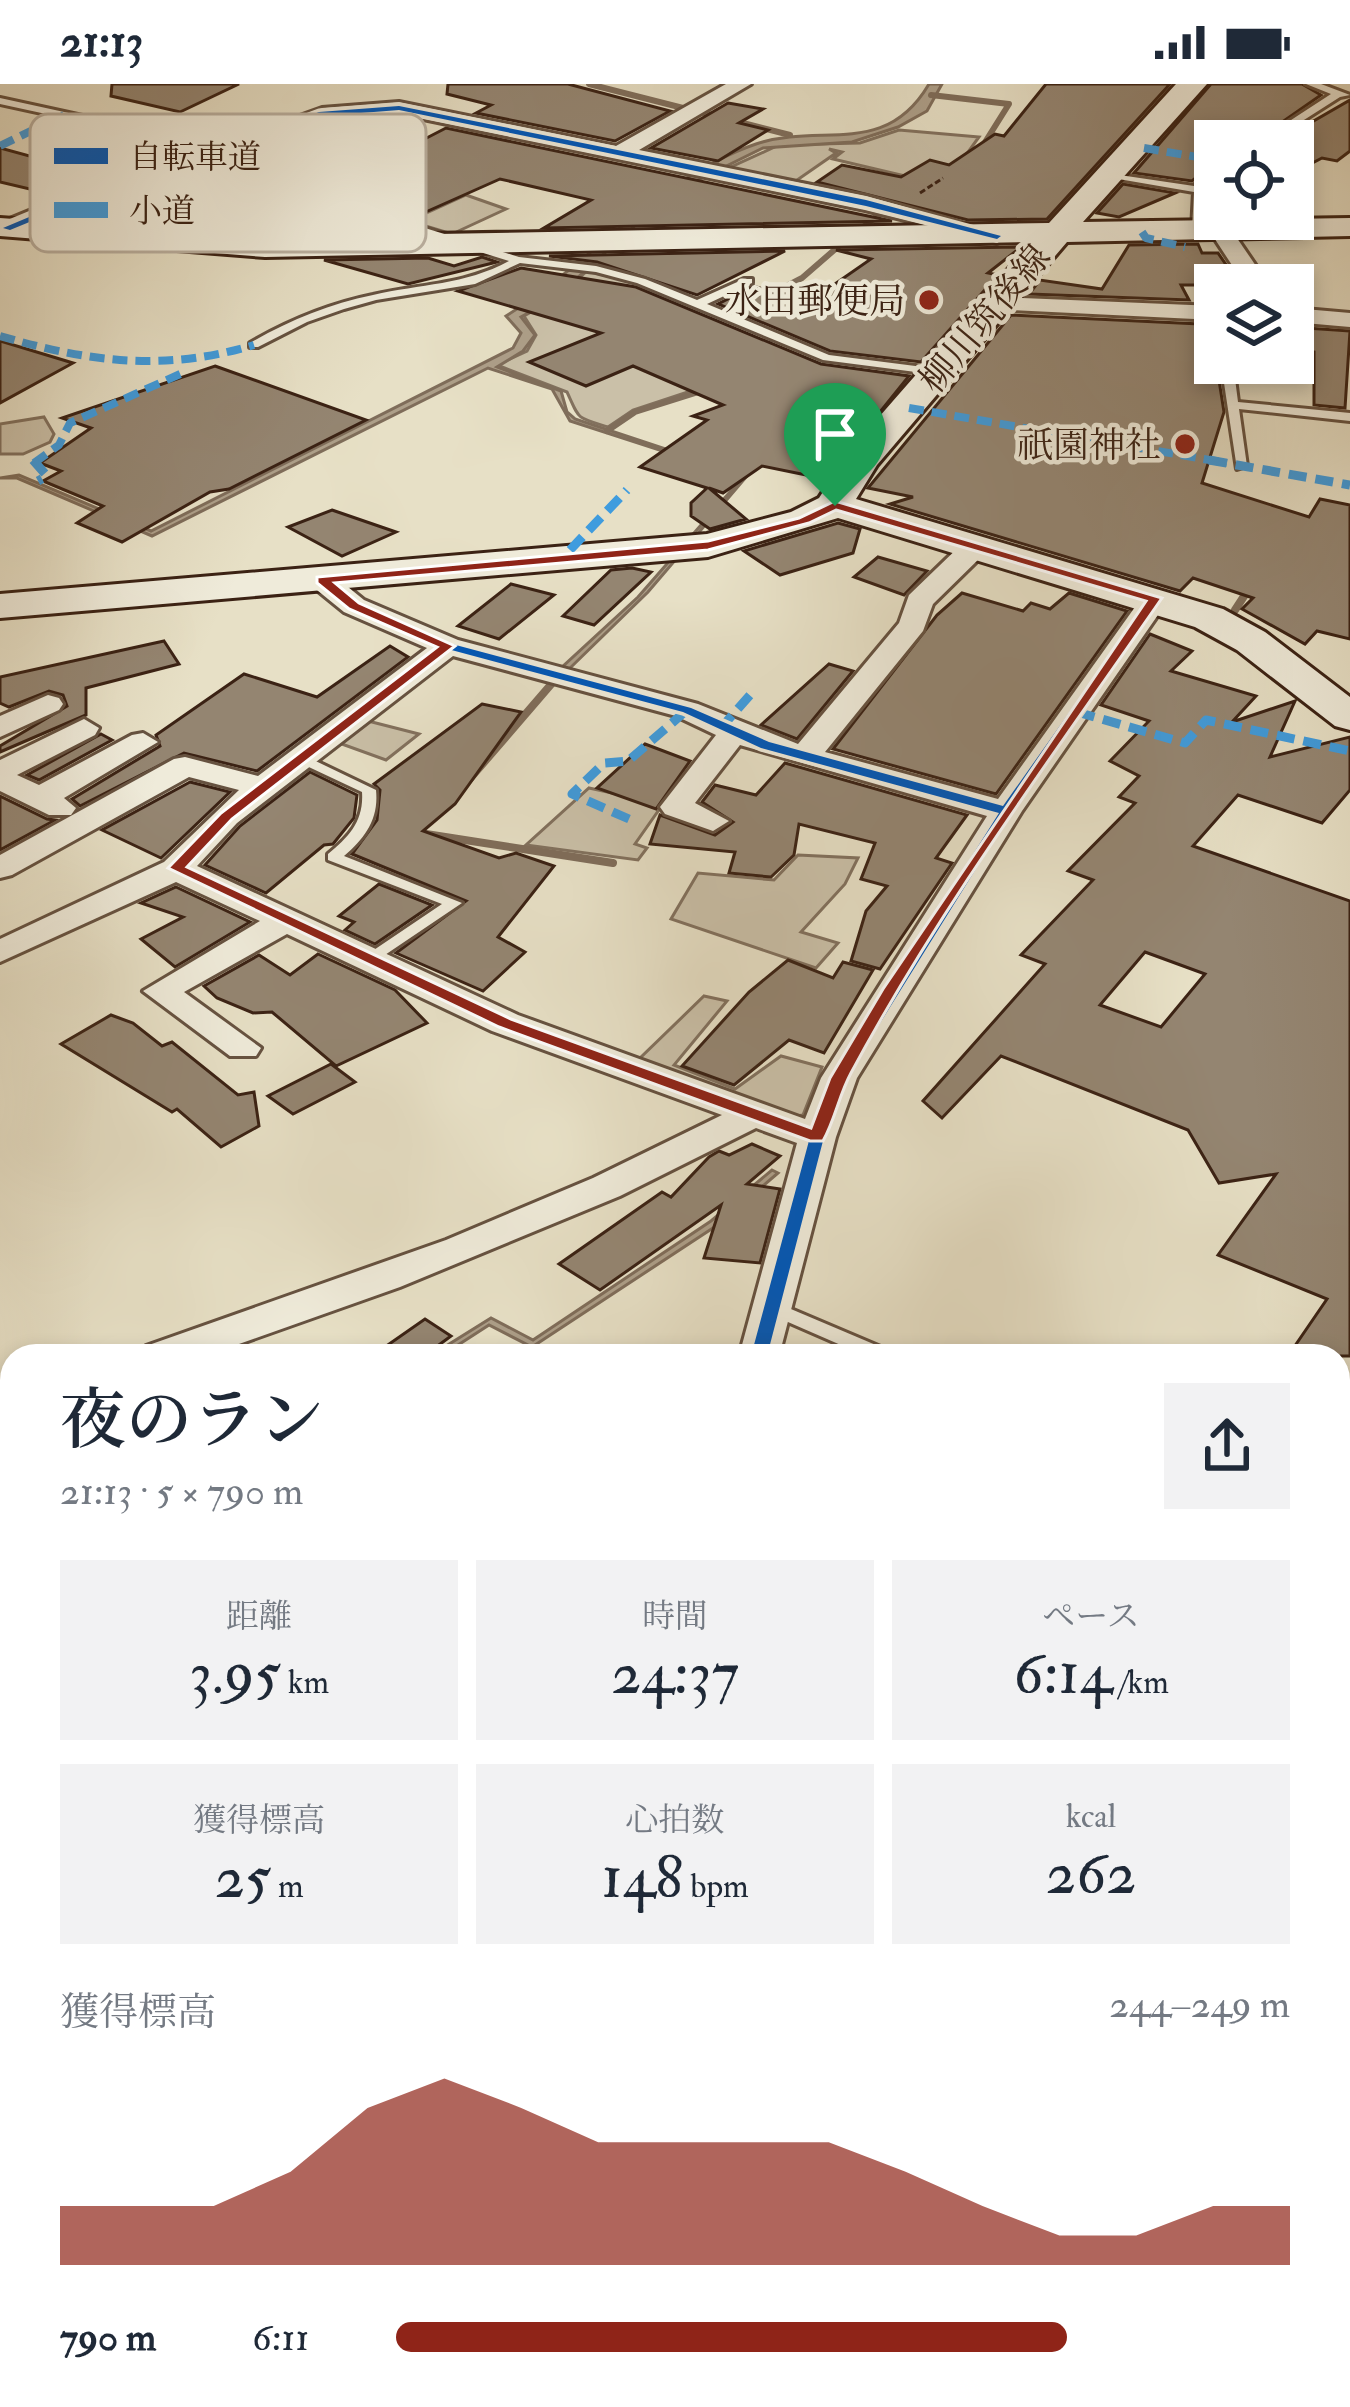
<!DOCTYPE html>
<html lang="ja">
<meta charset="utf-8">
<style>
:root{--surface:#fff;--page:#f2f2f3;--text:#1f2937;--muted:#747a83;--accent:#8f2418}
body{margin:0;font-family:"IM FELL Double Pica","Noto Serif JP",serif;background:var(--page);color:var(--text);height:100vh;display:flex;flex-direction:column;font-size:45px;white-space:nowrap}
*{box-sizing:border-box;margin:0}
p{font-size:39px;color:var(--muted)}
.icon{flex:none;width:66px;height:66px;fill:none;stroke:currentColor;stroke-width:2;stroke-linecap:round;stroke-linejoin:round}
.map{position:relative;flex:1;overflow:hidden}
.drawer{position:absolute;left:0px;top:1260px;width:1350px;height:1065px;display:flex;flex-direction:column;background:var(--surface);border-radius:36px 36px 0 0;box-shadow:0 6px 18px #0003}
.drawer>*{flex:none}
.controls{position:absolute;left:1194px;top:36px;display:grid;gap:24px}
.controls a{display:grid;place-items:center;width:120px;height:120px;border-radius:0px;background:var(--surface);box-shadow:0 6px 18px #0003;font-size:60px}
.pin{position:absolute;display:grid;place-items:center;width:102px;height:102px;color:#fff;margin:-123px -51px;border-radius:50% 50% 50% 0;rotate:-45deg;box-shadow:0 0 12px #0007}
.pin .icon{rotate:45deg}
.round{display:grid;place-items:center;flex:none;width:126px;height:126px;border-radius:0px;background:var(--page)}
.summary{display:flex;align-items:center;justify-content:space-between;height:204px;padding:0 60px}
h1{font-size:66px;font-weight:600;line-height:90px}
.figures{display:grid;grid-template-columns:repeat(3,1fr);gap:18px;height:204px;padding:12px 60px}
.figures div{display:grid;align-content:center;border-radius:0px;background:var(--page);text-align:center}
.figures b{font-size:60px;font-weight:600}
.figures small{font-size:33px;font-weight:400}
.figures p{font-size:33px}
.chart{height:336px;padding:24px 60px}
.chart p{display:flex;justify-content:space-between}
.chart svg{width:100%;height:216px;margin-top:12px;fill:var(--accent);opacity:.7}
ul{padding:0 60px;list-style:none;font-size:39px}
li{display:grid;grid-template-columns:192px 144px 1fr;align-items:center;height:90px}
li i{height:30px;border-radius:15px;background:var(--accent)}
.status{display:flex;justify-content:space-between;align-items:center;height:84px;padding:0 60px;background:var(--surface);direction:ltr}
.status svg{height:33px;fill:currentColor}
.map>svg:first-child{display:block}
</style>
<div class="status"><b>21:13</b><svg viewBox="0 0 49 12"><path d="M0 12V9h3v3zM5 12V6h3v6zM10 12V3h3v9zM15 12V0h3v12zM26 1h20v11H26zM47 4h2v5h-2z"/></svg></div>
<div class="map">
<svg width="1350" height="2323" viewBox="0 0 1350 2323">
<rect width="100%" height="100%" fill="#e7e0c6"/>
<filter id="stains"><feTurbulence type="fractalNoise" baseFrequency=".00167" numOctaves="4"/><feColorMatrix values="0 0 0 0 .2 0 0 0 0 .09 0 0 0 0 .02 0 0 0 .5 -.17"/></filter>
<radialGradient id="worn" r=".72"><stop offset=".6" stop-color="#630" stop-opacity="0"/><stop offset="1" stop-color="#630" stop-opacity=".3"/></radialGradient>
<g fill="#cac0a8" stroke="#82715e" stroke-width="3">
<path d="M899,46l80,7 -21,29 -53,10 -72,-17 9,-7 -13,-3 7,4 -46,32 -70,-13 59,-27 81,-2z"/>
<path d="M466,111l40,14 -54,25 -43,-13z"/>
<path d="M587,187l45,11 141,58 -73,48 -67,22 -25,17c-33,-10 -28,-7 -41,-35l-70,-27 30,-14 9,-16 -12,-19 34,-19z"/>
<path d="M44,333l10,17 -4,8 -27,12h-23v-30z"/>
<path d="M368,637l51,13 -33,26 -47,-17z"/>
<path d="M589,704l74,16 -28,40 12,4 -9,12 -112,-15z"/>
<path d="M798,771l60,3 -13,26 -44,48 37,11 -22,25 -145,-49 27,-46 76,7z"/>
<path d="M704,912l23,5 -53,64 61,24 46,-33 41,11 -19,48 -19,3 -148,-56z"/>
</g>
<g fill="#ad9f89" stroke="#7f6d5a" stroke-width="3">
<path d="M929,0h13l-15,27 -29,16 -46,15 -89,6 -93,46 -115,104 -34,19 14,18 -12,16 -26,16 64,24 6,21 8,7 172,57 -99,116 -80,78 -8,-1 78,-72 105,-120 -173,-56 -18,-32 -64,-21 -336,168 -135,-58h-17l19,-3 132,56 362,-183 8,-15 -15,-17c85,-53 153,-139 250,-172 66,-22 129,15 173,-60z"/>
<path d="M772,1086l6,3 -62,53 -184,121 -43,-22 -48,31h-11l61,-38 42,22 178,-119z"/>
</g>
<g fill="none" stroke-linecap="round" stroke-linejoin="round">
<g stroke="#7f6d5a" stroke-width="6">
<path d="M589,0l94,24"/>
<path d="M931,11l78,9 -27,43"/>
<path d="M704,29l86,22"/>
<path d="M856,149l27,-22"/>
<path d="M820,224l-43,-17 25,-13 38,-33"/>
<path d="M607,347l28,-19 73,-23"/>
</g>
<g stroke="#7f6d5a" stroke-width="8">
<path d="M1235,526l15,-23"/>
<path d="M467,698l93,-108"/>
<path d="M426,750l187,29"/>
</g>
<path stroke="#7f6d5a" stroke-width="10" d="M0,1399l12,9"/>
<path stroke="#7f6d5a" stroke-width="14" d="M1286,2313l8,10"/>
</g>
<g fill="#948571" stroke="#3b2214" stroke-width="3" fill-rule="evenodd">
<path d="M112,0h127l-59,28 -69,-16z"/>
<path d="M448,0h120l102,27 -55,30 -139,-28 15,-8 -44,-11z"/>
<path d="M1046,0h124l-123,135 -79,1 -151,-38 25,-17 59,12 29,-17 19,5 46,-31 9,2z"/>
<path d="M1211,0h91l19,11 -66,46h-40v21l-23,19 -58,-8z"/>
<path d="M1350,16v51l-13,10 -15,-3 -29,15v-32h-14z"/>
<path d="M728,19l35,6 -24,14 29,7 -50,31 -67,-13z"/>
<path d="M326,40l87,21 33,-17 446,93 -348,7 47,-28 -91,-21 -90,40 -98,-31 24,-12 -81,-25z"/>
<path d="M0,64l103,28 -48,19 -55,-13z"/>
<path d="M1123,100l52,9 -56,24 -22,-4z"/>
<path d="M1198,160l4,9h16l22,32h-59l8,15 -160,-6 11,-14 62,9 27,-44z"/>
<path d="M1021,163l-33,26 10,2 -77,87 -91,-11 -112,-47 36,-18 52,18 65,-45 -35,-9z"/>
<path d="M785,167l-88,44 -100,-33 -48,-6z"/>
<path d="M482,173l15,5 -89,22 -84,-24 104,-2 26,8z"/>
<path d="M521,184l115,19 185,77 88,12 -83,103 -64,-13 -39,27 -14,-5 37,31 -36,10 -19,-13v-13l16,-15 -67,-21 67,-47 -14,-4 30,-11 -90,-39 -47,20 -57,-24 72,-29 -143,-42z"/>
<path d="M1011,231l189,9 13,18 11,70 -22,71 107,34 11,-18 30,6v134l-33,-8 -12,13 -63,-35 11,-11 -60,-20 -13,13 -290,-87 23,-7 -45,-9z"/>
<path d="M1306,244l44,3 -5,77 -31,-3v-53l-6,-1 4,-12 -11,-1z"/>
<path d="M0,257l73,22 -73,40z"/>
<path d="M215,282l151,54 -137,69 -19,3 -88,50 -45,-19 26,-17 -60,-25 18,-10 -21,-8 51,-35 -29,-10z"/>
<path d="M332,426l64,22 -54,24 -54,-29z"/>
<path d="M838,439l22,6 -7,24 -73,22 -36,-24z"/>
<path d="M878,473l49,14 -23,24 -50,-18z"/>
<path d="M632,484l19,4 -57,53 -31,-9 48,-46z"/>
<path d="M511,500l43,11 -55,44 -41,-13z"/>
<path d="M962,509l61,18 8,-8 19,6 19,-16 58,18 -131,183 -163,-45 104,-134z"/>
<path d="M1150,550l42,17 -21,20 85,25 -24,26 63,-21 -25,56 80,-20v53l-28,33 -84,-28 -45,51 157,55v455h-62l39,-57 -109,-44 58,-81 -57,9 -31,-53 -187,-74 -59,62 -19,-17 122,-137 -24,-9 72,-75 -25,-9 67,-68 -16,-6 20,-21 -29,-15 39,-40 -48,-16zM1145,868l60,22 -44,53 -61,-22z"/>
<path d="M164,557l15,23 -93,24v27l-86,37v-6l67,-40 -4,-11 -14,-4 -40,16 -9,-4v-26z"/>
<path d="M390,562l18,11 -151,114 -73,-18 -104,53 -8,-7 88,-53 -4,-11 88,-61 73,23z"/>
<path d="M829,580l24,7 -56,68 -36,-14z"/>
<path d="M482,620l39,8 -66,92 -32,27 76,27 17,-5 38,13 -56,71 27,15 -42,39 -87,-38 70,-52 -114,-47 25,-34 3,-30 -6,-6z"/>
<path d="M101,650l11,6 -73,40 -12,-5z"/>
<path d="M645,660l45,17 -34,48 -59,-21z"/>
<path d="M785,679l182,52 -31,43 16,5 -72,106 -29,-8 15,-50 21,-25 -26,-7 14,-36 -76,-19 -5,31 -23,22 -42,-4 6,-21 -85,-8 10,-29 55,20 18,-13 -31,-20 13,-17 41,10z"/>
<path d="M310,688l47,23 -3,23 -21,26 -9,1 -58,48 -61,-28 35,-39z"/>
<path d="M190,698l40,10 -69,66 -59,-28z"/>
<path d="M0,712l47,23 8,1 -55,30z"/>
<path d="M379,800l53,21 -57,39 -30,-14 9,-8 -15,-6z"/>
<path d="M176,803l74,35 -75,45 -34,-28 42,-22 -42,-14z"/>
<path d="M318,870l77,36 32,33 -91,43 -64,-54 -19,1 -36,-15 -13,-12 55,-31 31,20z"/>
<path d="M788,876l45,18 10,-16 30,8 -49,83 -35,-13 -55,45 -52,-19 67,-74z"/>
<path d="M111,931l22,8 29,23 10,-4 66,53 16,-3 5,34 -38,21 -44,-38 -5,3 -111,-68z"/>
<path d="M331,980l24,18 -62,32 -25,-18z"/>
<path d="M752,1060l28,12 -33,28 33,5 -20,74 -56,-5 17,-53 -121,85 -41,-26 103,-72 9,5 38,-40 10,-6 10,4z"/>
<path d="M425,1235l26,17 -27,20h-52z"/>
</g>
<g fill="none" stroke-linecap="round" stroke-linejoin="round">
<defs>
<g id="service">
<path d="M1306,0h15l29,11 -10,2 -69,44h-12l72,-47z"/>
<path d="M0,14l229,50 11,23 279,86 77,9 49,13 52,21 47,-21h8v4l-45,21 122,51 110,14 6,3 -6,3 -116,-15 -186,-77 -41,-11 -76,-9 -45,21 -99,16 -32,9 -37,13 -49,25h-8v-4c38,-22 79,-39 123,-48 47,-11 92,-10 136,-34l-277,-86 -11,-23 -221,-48z"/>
<path d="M1215,82v9l-11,12 -2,43 -5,3 -5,-3 2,-38 -93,-16 5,-3 88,13z"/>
<path d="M296,124l9,2 -77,37 -9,-2z"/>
<path d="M1202,227l10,2 3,8v16l-6,-3 -9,-21z"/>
<path d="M1221,279h12l5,39 112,11v8l-111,-12 8,57 -10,3z"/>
<path d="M301,670l75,36c3,29 -11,48 -32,66l118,47 -86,58h-12l-2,-3 80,-54 -114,-44v-6c21,-17 36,-33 34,-62l-66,-31 -2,-3z"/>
<path d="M772,1217l118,50 2,5h-26l-101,-44 -2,-5 2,-5z"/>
</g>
<g id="minor">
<path d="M726,0h25l-112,66 227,46 142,40 -11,7 -132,-33 -466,-96 -74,6 -92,35 -63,14 -155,64h-15v-10l155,-64 64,-14 103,-37 77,-6 217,44z"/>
<path d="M1220,139l8,2 41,60h-24l-36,-55z"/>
<path d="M998,213l217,9v14l-225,-11v-10z"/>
<path d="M1293,224l57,5v14l-57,-5z"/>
<path d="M975,455l14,8 -4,6 -52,51 -10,27 -98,121 173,47 147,-206h20l4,6 -147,212 -165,267 -21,59 -57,219h-40l58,-213 -41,-15 -136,68 -220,91 -195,69h-65l6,-10 300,-106 147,-62 129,-63 -230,-84 -205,-97 -103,58 77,56 -5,8h-26l-87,-65 117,-70 -84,-39 -176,80v-23l164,-77 75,-72 -50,-13 -177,98 -12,3v-23l174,-96 11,-2 73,19 169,-128 -83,-36 -32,-26v-12h20l32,26 94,40 240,64 100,40 101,-121 10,-28 56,-54zM453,572l223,60 40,19 -56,72 5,7 48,17 16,-10 -34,-18 45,-58 247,71 -166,262 -16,41 -287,-104 -321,-149 40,-43z"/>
<path d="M48,611l11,3 4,6 -4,6 -59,27v-21z"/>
<path d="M84,635l15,9 -4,7 -78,40 22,10 93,-50 11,-2 15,9 -94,56 12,10 -5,7h-22l-49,-24v-31z"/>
<path d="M12,1310v31l-12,3v-31z"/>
<path d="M1350,1552v36l-12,4v-36z"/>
<path d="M1338,1907l12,4v49l-12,-4z"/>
<path d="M0,1941l12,4v49l-12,-5z"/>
<path d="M299,2313h59l-4,10h-59z"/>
<path d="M674,2313h70l4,10h-70z"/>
<path d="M912,2313h59l-4,10h-59z"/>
</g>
<path id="secondary" d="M1176,0h31l-124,138 267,-4v18l-283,6 -190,223 -21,34 367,110 42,23 85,65v33l-15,-4 -98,-76 -42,-23 -357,-109 -130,39 -708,61v-24l707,-60 84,-22 28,-14 32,-49 181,-207 -767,15 -265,-21v-18l265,19 784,-14z"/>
</defs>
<use href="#service" stroke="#665240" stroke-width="6"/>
<use href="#minor" stroke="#665240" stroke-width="6"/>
<use href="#secondary" stroke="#3b2214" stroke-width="6"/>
<g stroke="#3b2214" stroke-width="3" stroke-dasharray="6 3" stroke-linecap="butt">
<path d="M372,52l-8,4 21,-3 -8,-2"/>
<path d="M920,109l23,-15"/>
</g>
<use href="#service" fill="#efebda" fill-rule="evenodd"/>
<use href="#minor" fill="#efebda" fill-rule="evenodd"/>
<use href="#secondary" fill="#efebda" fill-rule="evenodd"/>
<g stroke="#3f9cde" stroke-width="8" stroke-dasharray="15 8" stroke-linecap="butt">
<path d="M0,62l64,-31"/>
<path d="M1144,64l71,12"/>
<path d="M1142,148l4,6 39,9"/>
<path d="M0,252c89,26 164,36 254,9"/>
<path d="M909,324l318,55"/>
<path d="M34,379l25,-18 11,-22 117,-52"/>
</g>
<g stroke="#3f9cde" stroke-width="9" stroke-dasharray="18 9" stroke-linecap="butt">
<path d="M33,376l14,16 -9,5"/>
<path d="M1209,376l141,25"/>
<path d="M570,466l57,-60"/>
<path d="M1077,628l108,31 21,-23 144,31"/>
<path d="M720,645l31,-35"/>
<path d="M629,735l-57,-25 32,-31 24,-2 59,-51"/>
</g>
<path stroke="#3f9cde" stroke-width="15" stroke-dasharray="32 15" stroke-linecap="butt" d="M0,1630l12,13"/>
<defs>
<g id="cycleway">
<path d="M399,22l467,94 135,36 -4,3 -131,-33 -467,-96 -76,6 -95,36 -62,14 -156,64 -7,-2 157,-66 63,-14 96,-36z"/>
<path d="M322,493l36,27 94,40 239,64 78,34 234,64 148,-209h8l2,2 -149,212 -166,267 -22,59 -57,219h-16l59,-219 22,-59 167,-265 -238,-65 -78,-36 -239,-64 -94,-40 -32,-26 -1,-2z"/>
</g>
</defs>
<use href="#cycleway" stroke="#efebda" stroke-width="7"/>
<use href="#cycleway" fill="#0057b8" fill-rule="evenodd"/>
</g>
<path fill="#8f2418" stroke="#fff" stroke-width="3" fill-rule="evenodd" d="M835,417l327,97c-107,155 -222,309 -311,475 -12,22 -16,47 -28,68h-13l-311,-114 -331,-159 53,-55 216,-166 -88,-38 -32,-26v-6l391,-36 91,-23zM836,426l310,91 -263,388 -53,89 -19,50 -300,-109 -324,-152 45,-48 223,-173 -96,-43 -24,-20 373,-33 101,-27z"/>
<g fill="#8f2418" stroke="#efebda" stroke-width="4.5">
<circle cx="929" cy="216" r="12"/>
<circle cx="1185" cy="360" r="12"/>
</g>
<g text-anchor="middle" stroke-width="9" stroke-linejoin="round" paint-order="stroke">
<g font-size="36" fill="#3b2214" stroke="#efebda" text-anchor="end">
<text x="905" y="229">水田郵便局</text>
<text x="1161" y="373">祇園神社</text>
</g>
<g font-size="36" fill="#3b2214" stroke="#efebda">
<text transform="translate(984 234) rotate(-50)" y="13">柳川筑後線</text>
</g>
</g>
<rect x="30" y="30" width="396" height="138" rx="18" fill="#efebda" stroke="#b9af9f" stroke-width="3"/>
<rect x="54" y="64" width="54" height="16" fill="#0057b8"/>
<rect x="54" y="118" width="54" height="16" fill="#3f9cde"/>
<g font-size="33" fill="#3b2214">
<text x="129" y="84">自転車道</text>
<text x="129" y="138">小道</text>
</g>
<rect width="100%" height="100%" filter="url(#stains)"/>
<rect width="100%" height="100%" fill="url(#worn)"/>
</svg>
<div class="controls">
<a><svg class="icon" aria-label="locate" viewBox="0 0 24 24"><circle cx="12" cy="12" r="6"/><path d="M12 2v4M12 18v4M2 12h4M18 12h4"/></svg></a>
<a><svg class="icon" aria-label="layers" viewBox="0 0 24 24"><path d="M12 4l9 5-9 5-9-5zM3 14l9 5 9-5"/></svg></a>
</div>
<div class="pin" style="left:835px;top:422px;background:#1e9e55"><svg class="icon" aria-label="arrive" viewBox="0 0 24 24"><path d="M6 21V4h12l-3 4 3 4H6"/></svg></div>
<section class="drawer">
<div class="summary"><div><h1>夜のラン</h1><p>21:13 · 5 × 790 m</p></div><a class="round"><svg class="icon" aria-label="share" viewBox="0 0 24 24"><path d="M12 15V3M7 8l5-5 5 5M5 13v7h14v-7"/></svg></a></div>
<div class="figures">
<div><p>距離</p><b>3.95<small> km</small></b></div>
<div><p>時間</p><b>24:37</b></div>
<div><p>ペース</p><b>6:14<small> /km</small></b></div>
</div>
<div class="figures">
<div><p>獲得標高</p><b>25<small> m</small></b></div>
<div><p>心拍数</p><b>148<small> bpm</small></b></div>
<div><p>kcal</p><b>262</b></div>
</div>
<div class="chart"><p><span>獲得標高</span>244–249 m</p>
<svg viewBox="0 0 160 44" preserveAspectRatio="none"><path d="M0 44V32L10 32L20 32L30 25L40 12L50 6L60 12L70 19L80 19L90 19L100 19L110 25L120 32L130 38L140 38L150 32L160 32V44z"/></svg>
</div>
<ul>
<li><b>790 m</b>6:11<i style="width:75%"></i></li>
</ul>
</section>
</div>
